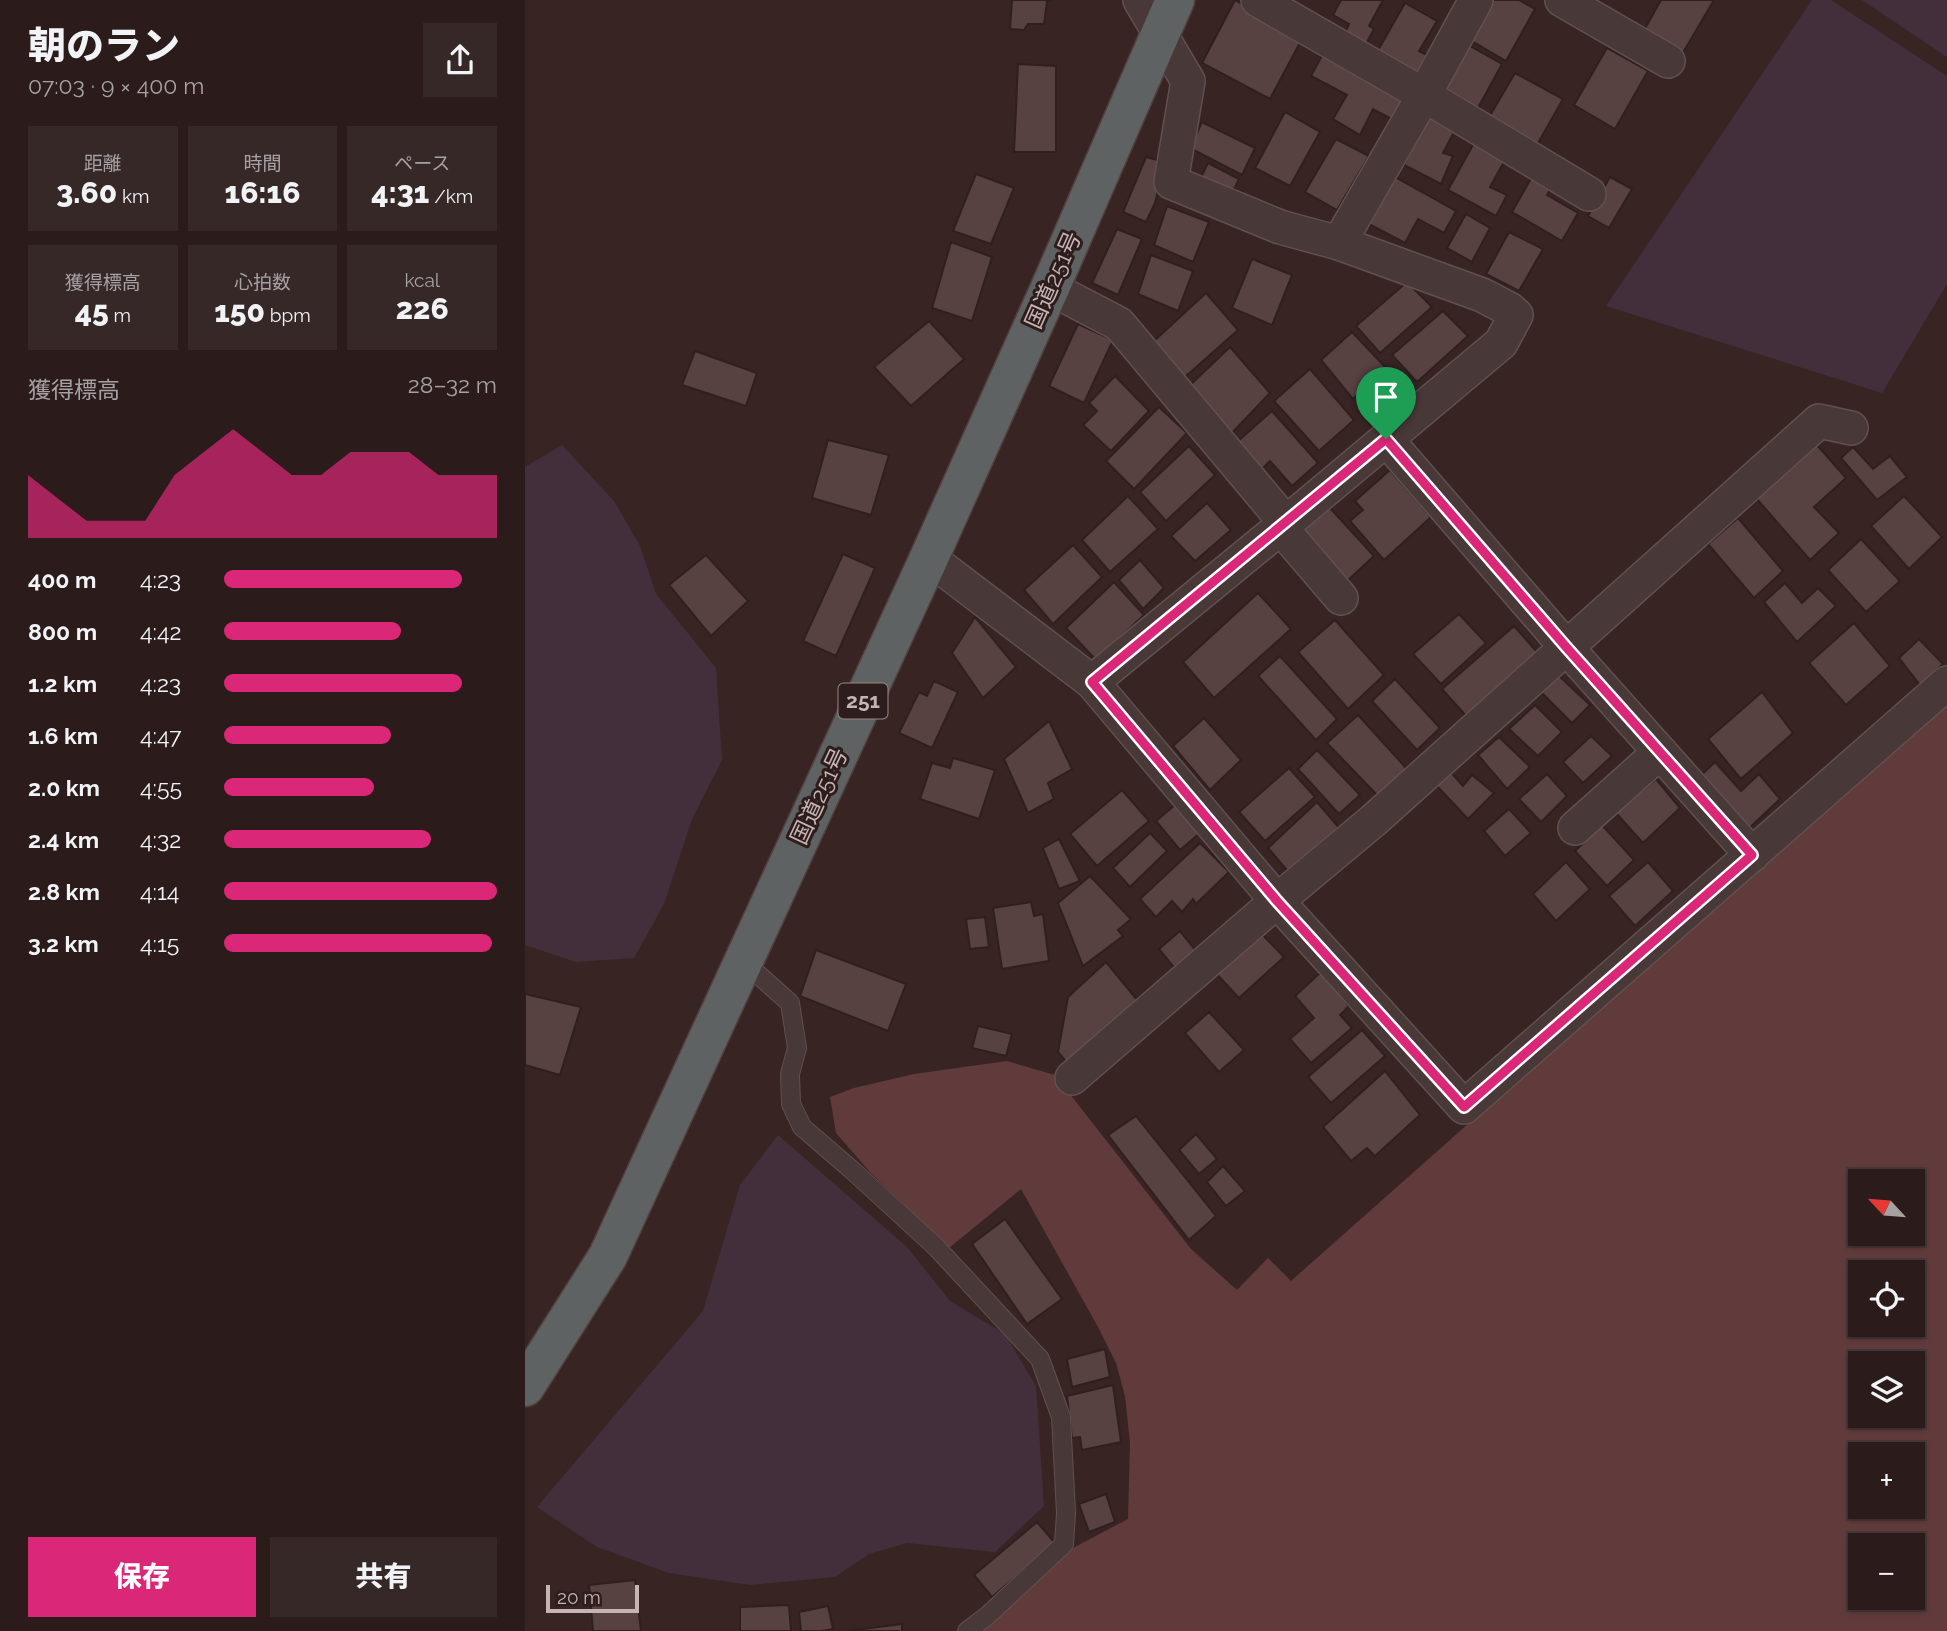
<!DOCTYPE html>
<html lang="ja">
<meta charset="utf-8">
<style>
:root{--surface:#2b1b1b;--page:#372828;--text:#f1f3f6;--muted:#a6a1a3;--line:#47393a;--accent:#db2777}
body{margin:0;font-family:Raleway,"Noto Sans JP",sans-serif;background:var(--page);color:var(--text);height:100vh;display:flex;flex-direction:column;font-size:26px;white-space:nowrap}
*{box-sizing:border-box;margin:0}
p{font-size:23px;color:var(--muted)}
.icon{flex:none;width:38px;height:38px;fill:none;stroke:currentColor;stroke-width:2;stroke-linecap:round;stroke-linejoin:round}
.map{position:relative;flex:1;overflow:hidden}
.sheet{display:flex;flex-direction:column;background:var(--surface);width:525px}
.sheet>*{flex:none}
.needle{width:46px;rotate:296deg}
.fabs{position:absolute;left:1323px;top:1169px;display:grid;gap:14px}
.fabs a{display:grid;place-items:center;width:77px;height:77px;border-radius:0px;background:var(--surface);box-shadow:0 2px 5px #0004,0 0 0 2px var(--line);font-size:35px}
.scale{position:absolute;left:21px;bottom:18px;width:93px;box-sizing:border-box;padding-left:7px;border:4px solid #c5b4b3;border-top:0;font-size:19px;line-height:24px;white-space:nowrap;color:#c5b4b3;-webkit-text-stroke:5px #2e1d1d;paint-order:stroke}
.pin{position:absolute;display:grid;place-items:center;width:60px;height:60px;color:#fff;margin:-72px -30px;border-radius:50% 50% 50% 0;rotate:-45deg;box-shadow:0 0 7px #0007}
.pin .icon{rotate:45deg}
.round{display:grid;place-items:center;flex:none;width:74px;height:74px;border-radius:0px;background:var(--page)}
.overview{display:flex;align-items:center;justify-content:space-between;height:119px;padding:0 28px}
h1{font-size:38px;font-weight:800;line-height:52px}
.stats{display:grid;grid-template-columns:repeat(3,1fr);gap:10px;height:119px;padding:7px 28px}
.stats div{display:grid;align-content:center;border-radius:0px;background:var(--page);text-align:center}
.stats b{font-size:30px;font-weight:800}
.stats small{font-size:19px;font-weight:400}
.stats p{font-size:19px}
.chart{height:196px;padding:14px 28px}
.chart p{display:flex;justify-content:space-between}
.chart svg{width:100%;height:126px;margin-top:7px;fill:var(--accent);opacity:.7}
.button{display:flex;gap:14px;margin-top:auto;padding:14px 28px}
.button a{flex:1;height:80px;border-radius:0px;background:var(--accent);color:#fff;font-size:28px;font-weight:800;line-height:80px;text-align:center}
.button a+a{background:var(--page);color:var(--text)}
ul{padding:0 28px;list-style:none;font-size:23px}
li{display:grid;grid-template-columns:112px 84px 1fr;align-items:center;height:52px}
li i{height:18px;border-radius:9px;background:var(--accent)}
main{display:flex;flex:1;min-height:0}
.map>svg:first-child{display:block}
</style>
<main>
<section class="sheet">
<div class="overview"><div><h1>朝のラン</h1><p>07:03 · 9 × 400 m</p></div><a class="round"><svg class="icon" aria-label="share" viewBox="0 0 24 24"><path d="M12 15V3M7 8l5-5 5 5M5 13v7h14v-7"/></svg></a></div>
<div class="stats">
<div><p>距離</p><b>3.60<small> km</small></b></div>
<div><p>時間</p><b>16:16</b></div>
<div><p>ペース</p><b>4:31<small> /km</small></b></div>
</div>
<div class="stats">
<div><p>獲得標高</p><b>45<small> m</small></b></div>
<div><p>心拍数</p><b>150<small> bpm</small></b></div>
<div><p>kcal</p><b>226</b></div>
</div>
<div class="chart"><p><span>獲得標高</span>28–32 m</p>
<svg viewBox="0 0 160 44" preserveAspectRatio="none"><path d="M0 44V22L10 30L20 38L30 38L40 38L50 22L60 14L70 6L80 14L90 22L100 22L110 14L120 14L130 14L140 22L150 22L160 22V44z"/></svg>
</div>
<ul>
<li><b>400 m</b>4:23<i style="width:87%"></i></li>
<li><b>800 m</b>4:42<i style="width:65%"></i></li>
<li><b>1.2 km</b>4:23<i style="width:87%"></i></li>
<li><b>1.6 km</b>4:47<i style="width:61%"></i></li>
<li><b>2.0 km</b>4:55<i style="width:55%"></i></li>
<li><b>2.4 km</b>4:32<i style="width:76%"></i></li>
<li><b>2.8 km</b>4:14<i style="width:100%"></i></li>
<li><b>3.2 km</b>4:15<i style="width:98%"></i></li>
</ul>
<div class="button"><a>保存</a><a>共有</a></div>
</section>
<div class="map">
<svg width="1422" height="1631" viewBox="0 0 1422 1631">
<rect width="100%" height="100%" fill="#392424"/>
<g fill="#432e3b">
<path d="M1287,0h19l116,76v208l-65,109 -276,-87z"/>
<path d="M1337,0h85v57z"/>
<path d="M37,445l52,56 26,45 16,48 60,74 6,92 -30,59 -28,85 -30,54 -58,4 -51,-17v-478z"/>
<path d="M253,1135l129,112 43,54 55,33 31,52 8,120 -49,46 -88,-9 -38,11 -34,23 -85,8 -81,-12 -72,-26 -60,-40 166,-196 37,-126z"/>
</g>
<path fill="#613b3b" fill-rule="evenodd" d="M1422,699v932h-973l97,-82 57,-30 2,-76 -5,-47 -9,-33 -18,-36 -77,-138 -72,59 -79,-76 -34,-39 -6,-36 24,-9 60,-14 93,-13 48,14 136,174 46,41 31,-32 23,23zM1335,1181h53v53h-53zM1335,1272h53v53h-53zM1335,1363h53v53h-53zM1335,1454h53v53h-53zM1335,1545h53v53h-53z"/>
<g fill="#584141" stroke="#301f1f" stroke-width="2">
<path d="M487,0h41l-6,1 -3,23h-16l-4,6 -14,-1z"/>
<path d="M710,0l68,37 -33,62 -68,-36z"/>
<path d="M816,0h42l-14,26 5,3 -10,19 -21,-11 6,-13 -16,-9z"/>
<path d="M961,0h33l16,9 -29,52 -41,-24z"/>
<path d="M1136,0h53l-33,56 -39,-22z"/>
<path d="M880,3l32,18 -18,30 15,8 -10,18 -47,-25z"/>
<path d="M936,41l41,23 -29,53 -41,-24z"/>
<path d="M1082,48l41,23 -33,58 -41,-24z"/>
<path d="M800,50l85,44 -15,27 -22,-12 -13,26 -27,-16 14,-24 -36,-19z"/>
<path d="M493,64l38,2v86h-42z"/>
<path d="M990,73l48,26 -30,53 -48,-28z"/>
<path d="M906,107l28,16 -16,30 10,3 -12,28 -37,-19z"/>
<path d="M760,112l35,20 -30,54 -35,-18z"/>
<path d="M677,122l53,26 -13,27 -52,-27z"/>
<path d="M811,139l33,17 -32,54 -32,-18z"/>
<path d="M949,143l31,17 -15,27 17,8 -11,21 -48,-26z"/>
<path d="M621,157l19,5 -10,41 -9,19 -23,-10z"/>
<path d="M683,163l31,16 -10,21 -31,-17z"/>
<path d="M1009,173l20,11 -7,11 31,18 -16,28 -50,-29z"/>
<path d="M451,174l38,14 -23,56 -38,-13z"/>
<path d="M868,176l63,35 -12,22 -26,-14 -13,24 -38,-20z"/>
<path d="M1085,177l22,12 -23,39 -21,-12z"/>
<path d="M642,206l42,16 -16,40 -39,-17z"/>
<path d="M941,214l24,14 -18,34 -25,-14z"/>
<path d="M592,229l25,10 -24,56 -26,-12z"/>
<path d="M984,232l34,17 -24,42 -33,-17z"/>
<path d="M426,242l41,15 -20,64 -40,-13z"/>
<path d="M626,255l42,16 -15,40 -40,-17z"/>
<path d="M727,259l40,16 -20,50 -40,-17z"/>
<path d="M882,282l25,25 -52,46 -24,-27z"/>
<path d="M681,293l32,37 -53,47 -31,-36z"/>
<path d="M918,311l25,25 -51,46 -25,-27z"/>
<path d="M404,321l35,38 -53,47 -37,-39z"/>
<path d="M553,324l35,16 -29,63 -35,-17z"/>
<path d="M827,332l35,37 -34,30 -32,-39z"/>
<path d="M705,347l40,46 -40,42 -44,-46z"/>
<path d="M170,351l62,22 -11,33 -64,-21z"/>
<path d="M785,369l44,51 -35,31 -45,-50z"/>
<path d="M590,376l34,35 -38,40 -28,-26 14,-14 -8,-8z"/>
<path d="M634,407l28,26 -53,56 -28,-28z"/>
<path d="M747,411l46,52 -26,23 -22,-25 -9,9 -24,-28z"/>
<path d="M303,440l61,15 -18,60 -59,-17z"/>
<path d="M1292,445l29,33 -32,29 25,26 -29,27 -53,-61z"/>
<path d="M664,446l26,29 -49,46 -26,-29z"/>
<path d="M1328,447l20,22 17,-13 17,21 -30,23 -36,-42z"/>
<path d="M865,470l41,47 -47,43 -34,-39 13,-11 -8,-9z"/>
<path d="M603,496l30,33 -48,43 -28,-32z"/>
<path d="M1379,496l38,41 -33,32 -38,-43z"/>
<path d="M682,503l24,27 -36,31 -24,-25z"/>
<path d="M804,507l45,49 -28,26 -45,-50z"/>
<path d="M1213,518l45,53 -29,27 -46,-54z"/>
<path d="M1336,539l39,42 -34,31 -38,-42z"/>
<path d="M548,545l29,32 -49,47 -29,-34z"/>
<path d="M318,554l32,14 -39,88 -33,-15z"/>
<path d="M181,555l42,46 -37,35 -42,-51z"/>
<path d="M615,560l24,28 -21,21 -24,-29z"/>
<path d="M589,582l30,33 -48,45 -30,-32z"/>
<path d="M1260,583l17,20 16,-15 18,18 -39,36 -33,-40z"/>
<path d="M733,593l33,36 -77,69 -31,-36z"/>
<path d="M934,614l27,29 -45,41 -28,-30z"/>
<path d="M450,617l41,50 -33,31 -31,-45z"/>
<path d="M810,620l49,55 -36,34 -50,-57z"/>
<path d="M1329,623l36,43 -44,39 -37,-42z"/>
<path d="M989,626l24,27 -71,64 -25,-28z"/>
<path d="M1394,639l24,25 -23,21 -21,-27z"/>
<path d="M755,656l57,63 -21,21 -58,-64z"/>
<path d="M1032,674l33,31 -18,18 -32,-32z"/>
<path d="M870,679l45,49 -23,22 -45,-49z"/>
<path d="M409,681l24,11 -26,56 -33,-15 20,-41 8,4z"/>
<path d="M1237,692l31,41 -52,46 -33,-40z"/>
<path d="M1010,705l27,27 -24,24 -29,-27z"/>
<path d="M833,715l49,54 -30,26 -50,-52z"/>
<path d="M679,718l37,42 -31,30 -37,-44z"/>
<path d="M524,721l23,48 -24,14 6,16 -26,14 -24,-54z"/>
<path d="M1066,736l21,20 -29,27 -20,-21z"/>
<path d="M974,737l31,30 -23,22 -29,-34z"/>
<path d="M792,750l43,45 -21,19 -41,-45z"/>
<path d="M428,758l42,12 -16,49 -59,-20 12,-36 18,5z"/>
<path d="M1190,762l26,29 18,-17 21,25 -37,35 -48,-53z"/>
<path d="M764,768l26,29 -50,44 -26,-29z"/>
<path d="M924,770l14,16 9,-11 22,18 -26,26 -33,-35z"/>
<path d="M1022,774l20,22 -26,26 -22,-23z"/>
<path d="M1131,779l24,29 -37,35 -27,-30z"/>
<path d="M597,790l27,31 -52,45 -27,-32z"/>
<path d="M792,802l24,28 -49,46 -24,-28z"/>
<path d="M651,804l24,29 -20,17 -24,-29z"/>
<path d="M984,809l22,24 -26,23 -21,-25z"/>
<path d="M1077,825l32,35 -27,26 -32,-35z"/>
<path d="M625,833l17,18 -37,36 -17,-19z"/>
<path d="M534,839l21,42 -21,8 -16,-41z"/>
<path d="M675,843l29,29 -33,32 -3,-5 -11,13 -10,-11 -16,16 -16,-18z"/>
<path d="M1041,862l24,27 -34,32 -23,-27z"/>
<path d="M1123,862l25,29 -38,35 -26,-30z"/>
<path d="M565,876l41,43 -13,11 5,6 -40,30 -25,-63z"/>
<path d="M506,902l3,14 9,-2 6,47 -47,8 -9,-61z"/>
<path d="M460,917l4,30 -19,2 -4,-30z"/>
<path d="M732,929l27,28 -45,41 -28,-30z"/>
<path d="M655,931l17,21 -21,18 -17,-21z"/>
<path d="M291,950l90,34 -18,47 -88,-35z"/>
<path d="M581,962l32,39 -70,63 -10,-12 10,-55z"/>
<path d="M796,972l28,34 -9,9 12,13 -41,35 -21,-24 24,-21 -19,-22z"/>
<path d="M0,994l56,13 -21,68 -35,-10z"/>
<path d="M684,1012l35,38 -25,22 -34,-39z"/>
<path d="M453,1026l34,8 -6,22 -34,-8z"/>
<path d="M837,1030l23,26 -54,47 -23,-26z"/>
<path d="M860,1071l35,44 -45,41 -8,-8 -16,13 -28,-34z"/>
<path d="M611,1116l80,100 -27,24 -81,-105z"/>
<path d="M671,1134l21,25 -18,15 -20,-24z"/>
<path d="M698,1166l22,25 -19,15 -19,-24z"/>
<path d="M480,1219l57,80 -35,25 -55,-80z"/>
<path d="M580,1349l5,28 -38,10 -5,-28z"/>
<path d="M588,1385l8,57 -39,8 -2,-13 -8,1 -5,-42z"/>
<path d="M581,1494l9,28 -26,10 -10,-28z"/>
<path d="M512,1522l18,21 -63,54 -18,-22z"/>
<path d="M110,1580l6,51h-48l-4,-46z"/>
<path d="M264,1605l2,26h-51v-24z"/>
<path d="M303,1606l5,23 -11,2h-21l-2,-19z"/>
<path d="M377,1624v7h-55z"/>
</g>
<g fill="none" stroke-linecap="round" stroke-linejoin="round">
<defs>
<path id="service" d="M218,961l47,42 7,45 -7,26 1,30 11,23 50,43 84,77 104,112 21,58 5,96 -2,31 -77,72 -20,15"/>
<g id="minor">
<path d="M733,0l166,95 165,99"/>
<path d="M1037,0l106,61"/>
<path d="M814,243l85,-148 52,-95"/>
<path d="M525,288l69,36 167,199"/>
<path d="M861,439l181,209 185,207"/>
<path d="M756,528l60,70"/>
<path d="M404,558l163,124 185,219 187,206 483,-424"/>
<path d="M567,682l194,-159 215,-180 15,-28 -7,-6 -27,-14 -143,-52 -59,-16 -109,-45 17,-101 -48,-81"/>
<path d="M1050,828l85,-76"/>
<path d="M547,1078l205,-177 97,-81 445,-399 32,7"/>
</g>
<path id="trunk" d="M0,1387l83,-131 321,-698 121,-270 125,-288"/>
</defs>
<use href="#service" stroke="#615050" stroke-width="20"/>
<use href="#minor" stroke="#615050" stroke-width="36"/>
<use href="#trunk" stroke="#514040" stroke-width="41"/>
<use href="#service" stroke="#493838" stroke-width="18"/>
<use href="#minor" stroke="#493838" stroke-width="33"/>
<use href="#trunk" stroke="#5f6262" stroke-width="38"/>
</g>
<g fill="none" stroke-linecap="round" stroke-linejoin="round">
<defs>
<path id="route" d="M861,439l181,209 185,207 -288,252 -187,-206 -185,-219z"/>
</defs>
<use href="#route" stroke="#fff" stroke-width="14"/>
<use href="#route" stroke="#db2777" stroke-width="9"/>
</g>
<g text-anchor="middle" stroke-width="6" stroke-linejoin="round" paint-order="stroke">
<rect fill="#2e1d1d" stroke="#988786" stroke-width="2" x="313.5" y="683.5" width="49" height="35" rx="5"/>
<g font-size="21" font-weight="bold" fill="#c5b4b3">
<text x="338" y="708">251</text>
</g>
<g font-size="23" fill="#c5b4b3" stroke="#2e1d1d">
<text transform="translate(528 280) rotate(-66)" y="8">国道251号</text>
<text transform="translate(294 796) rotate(-65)" y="8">国道251号</text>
</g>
</g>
</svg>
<div class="fabs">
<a><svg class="needle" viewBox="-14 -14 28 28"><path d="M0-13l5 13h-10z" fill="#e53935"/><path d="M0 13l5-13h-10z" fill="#a6a1a3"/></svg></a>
<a><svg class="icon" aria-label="locate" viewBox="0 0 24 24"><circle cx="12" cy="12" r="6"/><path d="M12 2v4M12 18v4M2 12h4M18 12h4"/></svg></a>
<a><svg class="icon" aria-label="layers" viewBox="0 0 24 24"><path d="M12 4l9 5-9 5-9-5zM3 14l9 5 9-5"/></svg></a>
<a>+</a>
<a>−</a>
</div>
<div class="scale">20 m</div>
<div class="pin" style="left:861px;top:439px;background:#1e9e55"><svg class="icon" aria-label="arrive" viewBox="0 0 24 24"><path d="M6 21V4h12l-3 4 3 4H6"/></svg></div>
</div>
</main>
